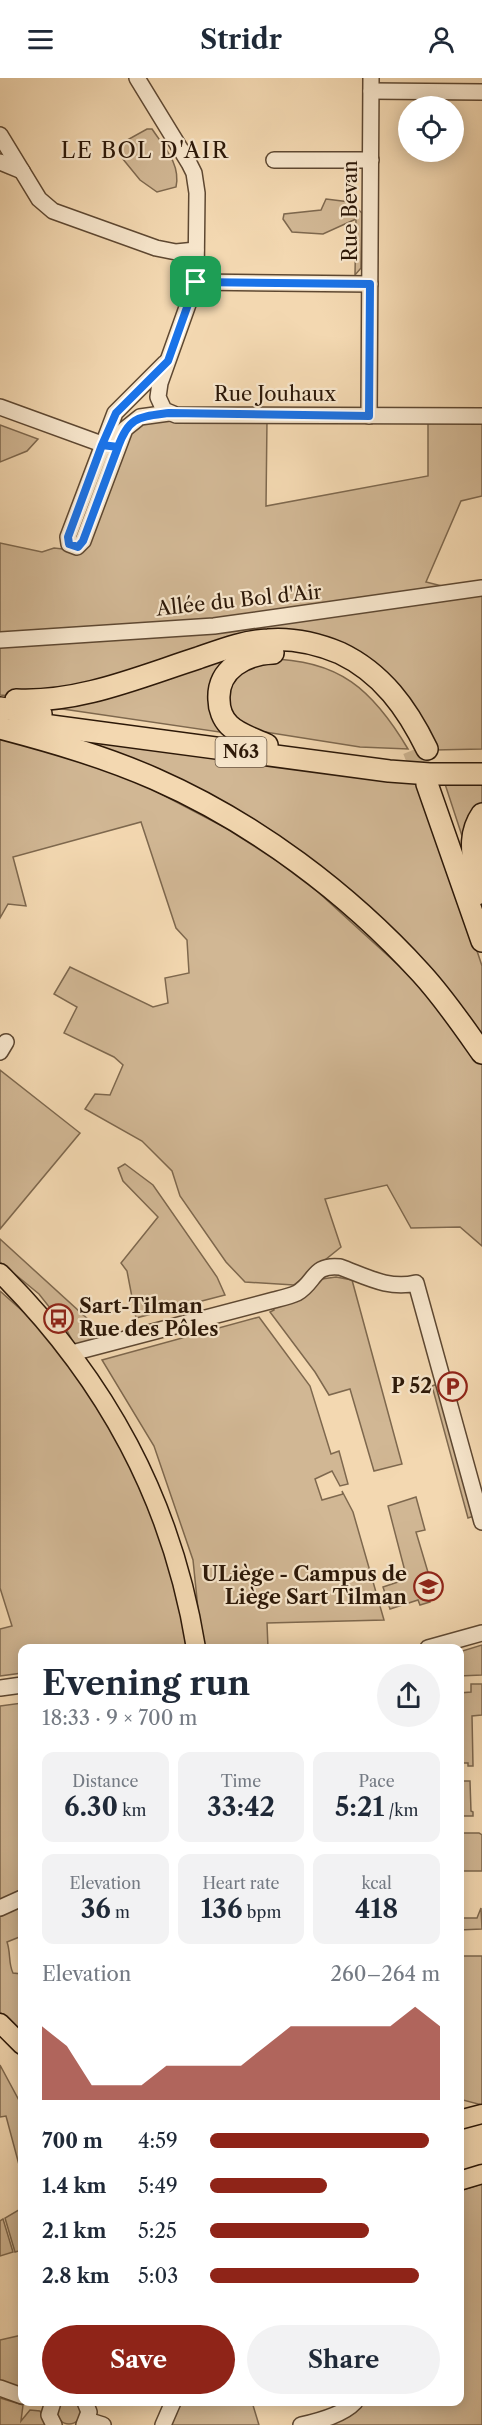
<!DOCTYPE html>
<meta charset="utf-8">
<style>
:root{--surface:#fff;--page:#f2f2f3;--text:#1f2937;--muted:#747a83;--accent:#8f2418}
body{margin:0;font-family:"Libre Caslon Text",serif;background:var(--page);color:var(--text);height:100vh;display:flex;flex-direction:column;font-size:22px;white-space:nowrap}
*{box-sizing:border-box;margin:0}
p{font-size:20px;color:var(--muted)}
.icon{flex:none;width:33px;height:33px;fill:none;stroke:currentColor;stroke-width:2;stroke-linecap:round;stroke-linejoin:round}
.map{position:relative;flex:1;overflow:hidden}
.details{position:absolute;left:18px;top:1566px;width:446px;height:762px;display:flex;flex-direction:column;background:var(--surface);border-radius:12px;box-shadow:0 3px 15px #0003}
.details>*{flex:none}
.fabs{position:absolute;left:398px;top:18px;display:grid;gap:12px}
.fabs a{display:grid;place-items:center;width:66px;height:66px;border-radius:50%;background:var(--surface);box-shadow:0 3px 15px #0003;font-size:30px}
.pin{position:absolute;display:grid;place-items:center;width:51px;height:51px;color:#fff;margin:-26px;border-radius:12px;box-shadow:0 3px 9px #0006}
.round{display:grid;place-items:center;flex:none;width:63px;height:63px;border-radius:32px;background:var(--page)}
.overview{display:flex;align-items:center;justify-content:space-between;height:102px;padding:0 24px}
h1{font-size:33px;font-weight:700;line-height:45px}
.figures{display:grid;grid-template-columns:repeat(3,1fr);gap:9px;height:102px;padding:6px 24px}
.figures div{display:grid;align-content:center;border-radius:12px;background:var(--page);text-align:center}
.figures b{font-size:26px;font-weight:700}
.figures small{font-size:16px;font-weight:400}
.figures p{font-size:16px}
.chart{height:168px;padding:12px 24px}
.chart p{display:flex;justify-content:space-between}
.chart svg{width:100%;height:108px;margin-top:6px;fill:var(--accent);opacity:.7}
.button{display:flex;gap:12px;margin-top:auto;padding:12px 24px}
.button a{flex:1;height:69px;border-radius:36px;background:var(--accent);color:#fff;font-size:24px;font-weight:700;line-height:69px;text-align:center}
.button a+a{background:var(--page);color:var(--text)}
ul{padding:0 24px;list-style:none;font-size:20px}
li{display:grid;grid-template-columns:96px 72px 1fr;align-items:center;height:45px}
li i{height:15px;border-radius:8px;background:var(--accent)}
header{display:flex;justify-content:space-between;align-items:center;height:78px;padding:0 24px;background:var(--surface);font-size:27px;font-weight:700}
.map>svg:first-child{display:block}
</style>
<header><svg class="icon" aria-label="menu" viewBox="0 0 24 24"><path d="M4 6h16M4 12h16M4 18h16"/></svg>Stridr<svg class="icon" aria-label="person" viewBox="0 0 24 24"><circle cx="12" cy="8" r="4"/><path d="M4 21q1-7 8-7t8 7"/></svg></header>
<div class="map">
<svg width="482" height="2347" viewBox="0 0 482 2347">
<rect width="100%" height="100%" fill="#f3d8b1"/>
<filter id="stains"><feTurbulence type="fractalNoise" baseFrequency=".00333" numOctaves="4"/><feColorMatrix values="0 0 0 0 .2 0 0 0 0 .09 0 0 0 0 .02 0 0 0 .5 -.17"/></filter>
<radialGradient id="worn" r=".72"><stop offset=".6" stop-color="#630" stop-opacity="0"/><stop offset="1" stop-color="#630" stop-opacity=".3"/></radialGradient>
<g fill="#d1b794" stroke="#7e684e" stroke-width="1.5">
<path d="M147,51h5c12,18 29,35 24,58l-19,5 -17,-12 -22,-27 2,-9z"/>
<path d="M326,121l24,3 12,11 -1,55 -6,7 1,-56 -33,15 -31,-2 -9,-13 1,-5 37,-4z"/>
<path d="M152,342h115l-1,86 162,-30v-55h54v75l-21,5 -35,81 56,14v153l-48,1 -44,-69 -109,-46 -194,53 -65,9 -22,-2v-152l42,9 12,-4 18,2 56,-119z"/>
<path d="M0,347l38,14 -11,12 -27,11z"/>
<path d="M243,574l-16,10 -1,71 -177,-26z"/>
<path d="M267,581c72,0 106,31 141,90l-48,-2 -107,-17 -17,-7 -10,-17v-19l10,-16z"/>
<path d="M0,655l125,42 101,53 51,33 41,31 89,81 50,58 25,33v182l-22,-19 -49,1 -24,-43 -62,14 16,48 -47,38 -49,-3 -19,-20 -46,-66 -8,-25 -30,-30 -57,-32 10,-15 15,1 13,-30 -9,-8 -50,-24 13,-26 -23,-13 16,-27 83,40 15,-4 -3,-25 24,-5 -2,-33 -11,-12 -35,-106 -128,35 13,49 -18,-2 -8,14z"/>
<path d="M67,656l354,48 61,184v70l-142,-148 -231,-134z"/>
<path d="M482,704v25l-16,41 -21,-64z"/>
<path d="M0,992l80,63 -80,96z"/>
<path d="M125,1086l28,21 64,92 8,18 -89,23 -9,-47 -6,-8 37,-46 -35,-36 -5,-13z"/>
<path d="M0,1161l91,83 9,18 -23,9 -12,-22 -26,-33 -39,-32z"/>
<path d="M336,1199l16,3 50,184 -28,7 -24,-82 -21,6 -14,-23 -45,-60 4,-2 -1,-8 42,-22z"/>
<path d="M0,1213l71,63 62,104 44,118 9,72h-164v25l-22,3v-47l12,-3 -12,-38z"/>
<path d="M259,1239l51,69 21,68 8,-3 9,33 -8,2 -8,-15 -17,8 7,21 21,-6 -1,-3 11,21 31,108 -117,3 1,25h-66l-9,-88 -39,-114 -52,-86z"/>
<path d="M440,1305l37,132 -9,3 -36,-132z"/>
<path d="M416,1419l9,33 -9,2 17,57 -6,2 3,11 -10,3 -2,-5 -28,9 -7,-22 24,-8 -19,-73z"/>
<path d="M482,1567v30l-23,1v-24z"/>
<path d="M471,1606h11v31l-10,1 1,50h-5v-3h-9v-70l12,-1z"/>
<path d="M22,1625v233l-15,6c4,11 1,21 6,31l9,1v61l-22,-23v-306z"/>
<path d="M459,1703h11l1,30 2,1v4h-14z"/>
<path d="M459,1755h20l3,2v36h-23z"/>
<path d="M481,1830l1,21 -23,1v-12h18z"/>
<path d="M459,1878h23v149l-23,-6z"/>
<path d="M0,1987l22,41v70l-16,-60 -6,1z"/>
<path d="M482,2106v241h-154l34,-23h97v-211z"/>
<path d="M22,2130v42l-7,2 -10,-34z"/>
<path d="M3,2141l10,33 -13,4v-35z"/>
<path d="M22,2257v56l-22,-7v-44z"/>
<path d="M0,2320l23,7 -2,16 9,-11 10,1 6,14h-46z"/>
<circle cx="69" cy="2334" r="12"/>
<path d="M179,2324h73l7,23h-91z"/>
</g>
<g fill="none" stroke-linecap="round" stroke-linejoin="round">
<path stroke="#cbb28f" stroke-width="21" stroke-dasharray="21 10" stroke-linecap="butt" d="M413,672l14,34"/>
<defs>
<g id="minor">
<path d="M137,0l52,85 5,10 3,20 -1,89 -36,101 -2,14 6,13 12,5 306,1"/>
<path d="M371,13l111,1"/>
<path d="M0,57l39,64 14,12 103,37 20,4 20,-2"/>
<path d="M274,82h97"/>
<path d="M0,84l22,9"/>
<path d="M196,204l174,2"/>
<path d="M165,285l-50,50 -47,124 1,7 8,3 6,-6 42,-112 15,-12 29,-4"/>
<path d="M0,329l110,40"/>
<path d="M369,338l2,-338"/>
<path d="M0,562l214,-14 268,-38"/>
<path d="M0,974l6,-10"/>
<path d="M72,1275l202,-53c8,-2 17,-4 23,-7 19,-11 15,-29 43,-26 25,9 49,23 76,16l66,239"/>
<path d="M428,1570l54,-15"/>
<path d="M0,1610l22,-3"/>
<path d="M0,1830l22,-10"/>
<path d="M0,2310l22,8"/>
<path d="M53,2324l-4,13 5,10"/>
<path d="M87,2342l16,5"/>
<path d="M84,2347l5,-13 -4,-10"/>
<path d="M163,2347l10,-23"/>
<path d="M301,2347c18,-4 42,-10 54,-23"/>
</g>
<g id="major">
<path d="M0,1195c106,106 172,227 196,375"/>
<path d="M0,1945l22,22"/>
<path d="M459,2042l23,-6"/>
<path d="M459,2103l23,-7"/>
</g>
<g id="highway">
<path d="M16,622c63,3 123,-23 182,-42 23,-8 46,-17 70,-18 24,-2 50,4 72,13 42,20 67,55 87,96"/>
<path d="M0,630l41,6"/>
<path d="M21,644l368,49 41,3h52"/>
<path d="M0,650c53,14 105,29 155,51 100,44 193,114 266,194 23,25 42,53 61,80"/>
<path d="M267,667c-12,-6 -28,-10 -38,-20 -6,-6 -10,-16 -10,-25 -2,-31 27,-46 54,-47"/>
<path d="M427,706l55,157"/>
<path d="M477,816c0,-29 -13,-54 5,-80"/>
</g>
</defs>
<use href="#minor" stroke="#5e4832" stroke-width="18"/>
<use href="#major" stroke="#2c1808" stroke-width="21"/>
<use href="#highway" stroke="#2c1808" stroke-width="24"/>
<use href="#minor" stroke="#f7e6cc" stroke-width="15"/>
<use href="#major" stroke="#f3d8b1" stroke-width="18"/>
<use href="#highway" stroke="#f3d8b1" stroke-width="21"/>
</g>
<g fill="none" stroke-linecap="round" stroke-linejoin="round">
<defs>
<path id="route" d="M196,204l-28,79 -52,52 -14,32 16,2 -35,94 -5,6 -9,-3 -1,-7 34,-92 16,2c11,-31 21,-30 51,-34l200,3 1,-132 -174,-2"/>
</defs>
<use href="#route" stroke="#fff" stroke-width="12"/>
<use href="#route" stroke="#1a73e8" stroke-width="8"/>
</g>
<defs>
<symbol id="bus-ring" viewBox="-11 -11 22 22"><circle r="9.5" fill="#f7e6cc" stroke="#8f2418" stroke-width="1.5"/><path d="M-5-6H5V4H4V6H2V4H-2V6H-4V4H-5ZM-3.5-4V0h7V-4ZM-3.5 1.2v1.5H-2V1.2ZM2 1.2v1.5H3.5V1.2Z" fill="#8f2418"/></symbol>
<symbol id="parking-ring" viewBox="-11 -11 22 22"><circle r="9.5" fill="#f7e6cc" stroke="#8f2418" stroke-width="1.5"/><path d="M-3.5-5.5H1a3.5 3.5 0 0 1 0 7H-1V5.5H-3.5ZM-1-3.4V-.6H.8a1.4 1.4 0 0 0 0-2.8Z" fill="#8f2418"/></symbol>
<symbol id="university-ring" viewBox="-11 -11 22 22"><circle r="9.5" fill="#f7e6cc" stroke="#8f2418" stroke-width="1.5"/><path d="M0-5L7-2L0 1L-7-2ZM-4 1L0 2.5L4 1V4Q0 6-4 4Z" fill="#8f2418"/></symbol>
</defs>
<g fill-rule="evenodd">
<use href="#bus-ring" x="42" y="1224" width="33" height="33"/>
<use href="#parking-ring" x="436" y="1292" width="33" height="33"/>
<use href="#university-ring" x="412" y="1492" width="33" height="33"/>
</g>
<g text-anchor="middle" stroke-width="4.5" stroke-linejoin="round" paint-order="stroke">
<rect fill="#f7e6cc" stroke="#695643" stroke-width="1.5" x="215.5" y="659" width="51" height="30" rx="4.5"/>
<g font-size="18" font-weight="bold" fill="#2c1808">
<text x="241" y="680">N63</text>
</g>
<g font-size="20" fill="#2c1808" stroke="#f7e6cc">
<text transform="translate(350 133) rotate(-90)" y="7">Rue Bevan</text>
<text x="275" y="323">Rue Jouhaux</text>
<text transform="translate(239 522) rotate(-6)" y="7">Allée du Bol d'Air</text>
</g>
<g font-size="20" font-weight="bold" fill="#2c1808" stroke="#f7e6cc" text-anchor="end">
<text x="79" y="1235" text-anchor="start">Sart-Tilman<tspan x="79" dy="23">Rue des Pôles</tspan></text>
<text x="432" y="1315">P 52</text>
<text x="407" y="1503">ULiège - Campus de<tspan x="407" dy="23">Liège Sart Tilman</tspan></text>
</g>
<g font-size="22" letter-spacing="1.5" fill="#2c1808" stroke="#f7e6cc">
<text x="145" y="80">LE BOL D'AIR</text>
</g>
</g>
<rect width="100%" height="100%" filter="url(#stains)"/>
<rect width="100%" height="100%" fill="url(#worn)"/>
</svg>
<div class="fabs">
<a><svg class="icon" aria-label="locate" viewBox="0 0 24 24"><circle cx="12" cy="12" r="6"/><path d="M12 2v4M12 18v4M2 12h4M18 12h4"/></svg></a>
</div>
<div class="pin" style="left:196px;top:204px;background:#1e9e55"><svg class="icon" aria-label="arrive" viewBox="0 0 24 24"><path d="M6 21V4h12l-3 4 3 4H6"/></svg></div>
<section class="details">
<div class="overview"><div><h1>Evening run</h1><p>18:33 · 9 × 700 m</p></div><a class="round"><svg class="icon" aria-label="share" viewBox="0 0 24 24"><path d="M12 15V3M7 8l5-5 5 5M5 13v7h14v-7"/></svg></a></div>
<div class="figures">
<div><p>Distance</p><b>6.30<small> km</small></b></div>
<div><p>Time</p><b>33:42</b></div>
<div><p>Pace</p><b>5:21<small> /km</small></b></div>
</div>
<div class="figures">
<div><p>Elevation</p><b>36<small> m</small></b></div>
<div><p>Heart rate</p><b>136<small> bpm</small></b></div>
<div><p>kcal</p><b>418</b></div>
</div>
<div class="chart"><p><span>Elevation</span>260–264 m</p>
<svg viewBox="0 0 160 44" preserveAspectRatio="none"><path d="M0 44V14L10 22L20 38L30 38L40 38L50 30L60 30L70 30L80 30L90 22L100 14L110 14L120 14L130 14L140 14L150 6L160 14V44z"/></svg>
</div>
<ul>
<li><b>700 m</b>4:59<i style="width:95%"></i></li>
<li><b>1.4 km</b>5:49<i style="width:51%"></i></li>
<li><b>2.1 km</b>5:25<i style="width:69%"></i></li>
<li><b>2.8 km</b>5:03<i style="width:91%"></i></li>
</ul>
<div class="button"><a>Save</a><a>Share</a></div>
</section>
</div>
